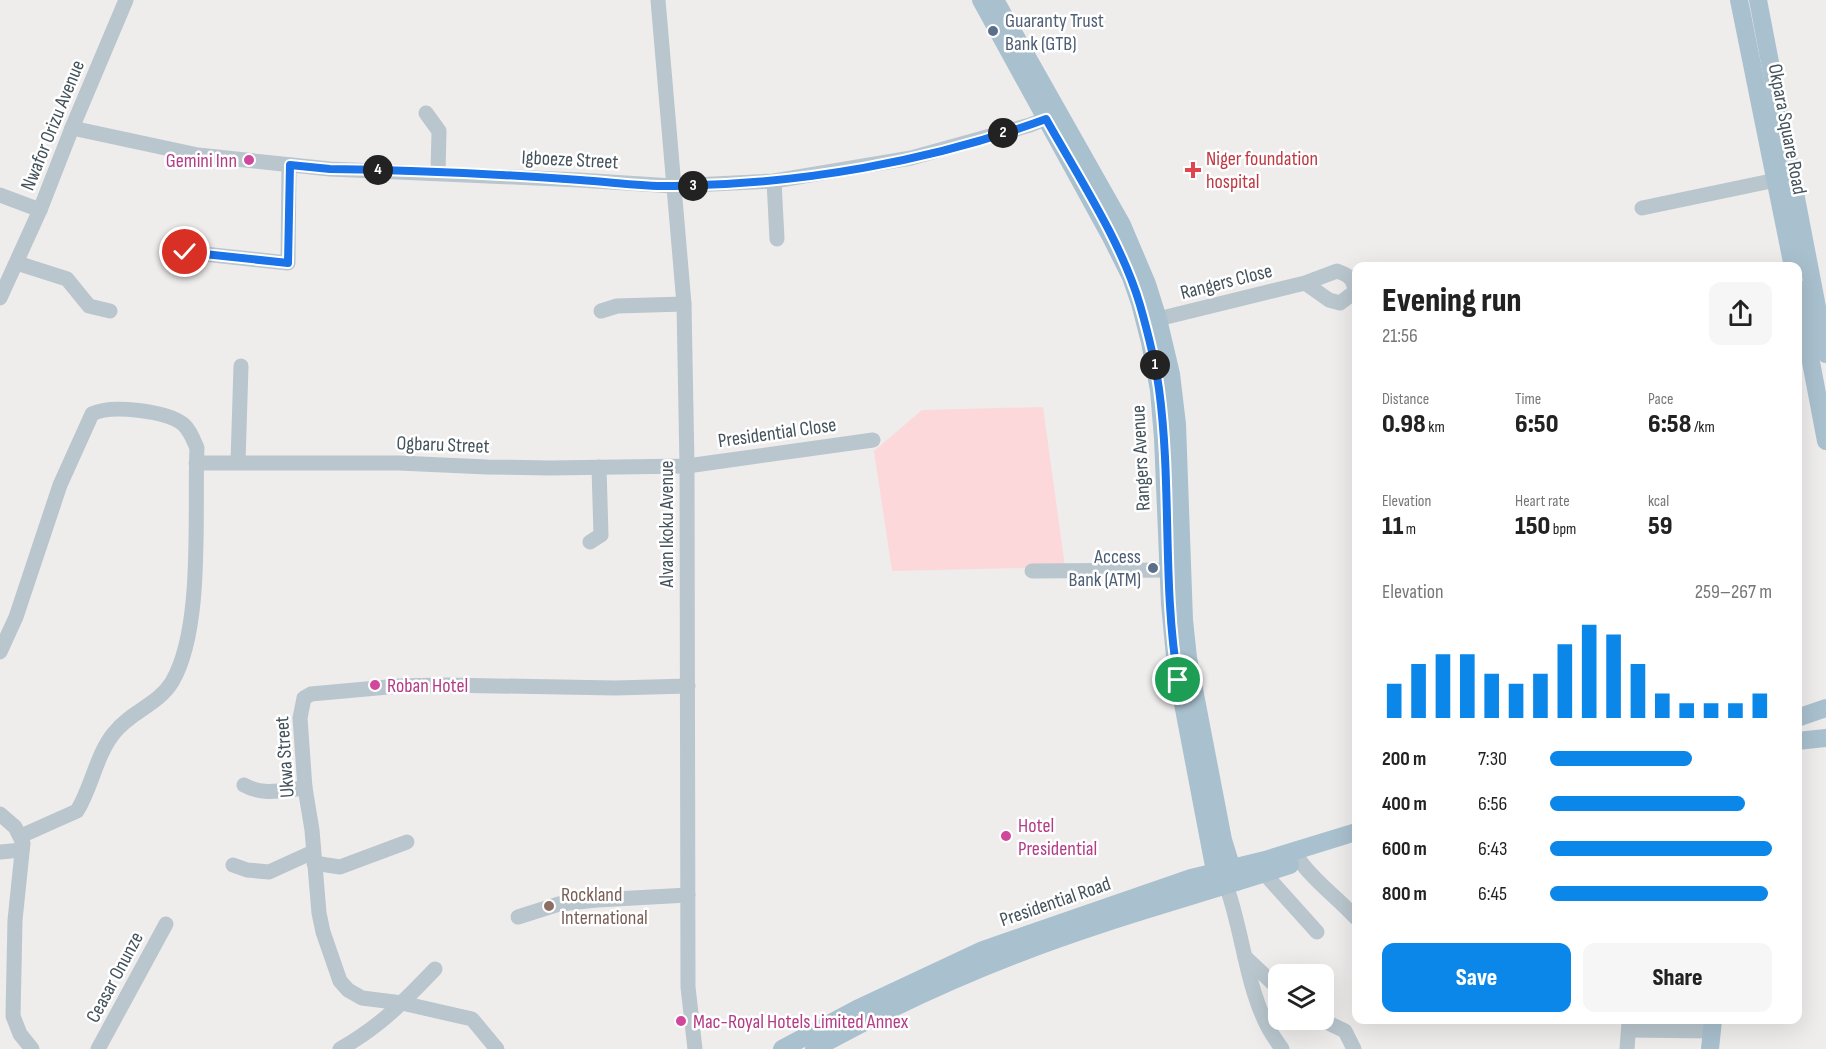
<!DOCTYPE html>
<meta charset="utf-8">
<style>
:root{--surface:#fff;--page:#f6f6f6;--text:#222;--muted:#767676;--accent:#0b87ea}
body{margin:0;font-family:"Sofia Sans Condensed",sans-serif;background:var(--page);color:var(--text);height:100vh;display:flex;flex-direction:column;font-size:22px;white-space:nowrap}
*{box-sizing:border-box;margin:0}
p{font-size:20px;color:var(--muted)}
.icon{flex:none;width:33px;height:33px;fill:none;stroke:currentColor;stroke-width:2;stroke-linecap:round;stroke-linejoin:round}
.map{position:relative;flex:1;overflow:hidden}
.panel{position:absolute;left:1352px;top:262px;width:450px;height:762px;display:flex;flex-direction:column;background:var(--surface);border-radius:12px;box-shadow:0 6px 24px #0002}
.panel>*{flex:none}
.fabs{position:absolute;left:1268px;top:964px;display:grid;gap:12px}
.fabs a{display:grid;place-items:center;width:66px;height:66px;border-radius:12px;background:var(--surface);box-shadow:0 6px 24px #0002;font-size:30px}
.pin{position:absolute;display:grid;place-items:center;width:51px;height:51px;color:#fff;margin:-26px;border:3px solid #fff;border-radius:50%;box-shadow:0 2px 6px #0007}
.km{position:absolute;width:30px;height:30px;margin:-15px;border-radius:50%;background:#222;color:#fff;font-size:16px;line-height:30px;text-align:center}
.round{display:grid;place-items:center;flex:none;width:63px;height:63px;border-radius:12px;background:var(--page)}
.overview{display:flex;align-items:center;justify-content:space-between;height:102px;padding:0 30px}
h1{font-size:33px;font-weight:800;line-height:45px}
.stats{display:grid;grid-template-columns:repeat(3,1fr);gap:9px;height:102px;padding:6px 30px}
.stats div{display:grid;align-content:center}
.stats b{font-size:26px;font-weight:800}
.stats small{font-size:16px;font-weight:400}
.stats p{font-size:16px}
.chart{height:168px;padding:12px 30px}
.chart p{display:flex;justify-content:space-between}
.chart svg{width:100%;height:108px;margin-top:6px;stroke:var(--accent);stroke-width:6}
.action{display:flex;gap:12px;margin-top:auto;padding:12px 30px}
.action a{flex:1;height:69px;border-radius:12px;background:var(--accent);color:#fff;font-size:24px;font-weight:800;line-height:69px;text-align:center}
.action a+a{background:var(--page);color:var(--text)}
ul{padding:0 30px;list-style:none;font-size:20px}
li{display:grid;grid-template-columns:96px 72px 1fr;align-items:center;height:45px}
li i{height:15px;border-radius:8px;background:var(--accent)}
.map>svg:first-child{display:block}
</style>
<div class="map">
<svg width="1826" height="1049" viewBox="0 0 1826 1049">
<rect width="100%" height="100%" fill="#efecec"/>
<path fill="#fcd8da" d="M1043,407l22,160 -173,4 -18,-120 48,-41z"/>
<g fill="none" stroke-linecap="round" stroke-linejoin="round">
<g stroke="#b9c6cd" stroke-width="15">
<path d="M658,0l26,304 3,162 1,521 7,62"/>
<path d="M426,113l13,18 -1,42"/>
<path d="M72,128l126,27 132,14 249,11 94,6 101,-5 137,-23 119,-33 25,-10"/>
<path d="M774,181l3,58"/>
<path d="M0,195l40,15"/>
<path d="M1642,208l134,-28"/>
<path d="M185,252l103,11 1,-98"/>
<path d="M17,263l50,16 22,27 21,5"/>
<path d="M0,298l40,-88 32,-82 54,-128"/>
<path d="M601,311l16,-5 67,-2"/>
<path d="M1158,319l147,-36 32,-12c11,4 15,6 18,18l-3,5 -12,9 -11,-3 -24,-17"/>
<path d="M238,462l3,-96"/>
<path d="M196,463h203l88,4 63,1 137,-2 186,-26"/>
<path d="M590,542l11,-7 -2,-68"/>
<path d="M1032,571l136,-1"/>
<path d="M0,652l16,-35 44,-132 32,-71c19,-10 74,-3 91,10 7,6 10,15 14,24 -3,63 7,180 -25,234 -14,23 -42,30 -58,51 -18,22 -22,54 -37,78l-56,25"/>
<path d="M244,785c19,11 39,5 61,3"/>
<path d="M0,814l15,13 8,16 -8,77 -2,96 7,18 12,15"/>
<path d="M0,852l22,-2"/>
<path d="M1300,861c16,22 38,37 56,57"/>
<path d="M314,863l26,4 67,-25"/>
<path d="M233,865l14,5 22,2 44,-20"/>
<path d="M1264,873l53,59"/>
<path d="M1226,885c16,44 19,93 39,136 4,10 11,19 17,28"/>
<path d="M518,917l41,-13 38,-4 91,-5"/>
<path d="M1245,957l33,31"/>
<path d="M1322,1020l23,11 9,18"/>
<path d="M1629,1030l83,1"/>
<path d="M98,1049l68,-125"/>
<path d="M340,1049c41,-23 63,-47 95,-80"/>
<path d="M497,1049l-25,-30 -70,-16 -40,-5 -14,-8 -8,-9 -17,-49 -4,-19 -7,-83 -7,-42 -5,-70 4,-20 7,-4 88,-8 45,-1 171,3 73,-2"/>
<path d="M1627,1049l2,-27"/>
</g>
<g stroke="#a9c0ce" stroke-width="18">
<path d="M981,0l130,237 20,40 9,26 10,39 9,48 4,48 7,166 6,63 42,220"/>
<path d="M995,0l127,225 25,59 11,35 13,55 6,50 7,196 4,38 35,182 13,42"/>
<path d="M1739,0l54,267"/>
<path d="M1758,0l68,354"/>
<path d="M1797,288l29,153"/>
<path d="M1797,718l29,-10"/>
<path d="M1797,741l29,-3"/>
<path d="M782,1049l75,-40 126,-59 208,-72 74,-18 91,-28"/>
<path d="M814,1049c65,-36 133,-68 203,-95 89,-35 182,-59 273,-89"/>
<path d="M1710,1049l3,-29"/>
</g>
</g>
<g fill="none" stroke-linecap="round" stroke-linejoin="round">
<defs>
<path id="route" d="M185,252l103,11 2,-98 40,4c83,1 167,5 250,11 32,2 64,7 95,6 125,-2 254,-24 371,-67 32,57 76,124 94,186 8,28 15,56 19,84 13,96 3,195 19,291"/>
</defs>
<use href="#route" stroke="#fff" stroke-width="12"/>
<use href="#route" stroke="#1a73e8" stroke-width="8"/>
</g>
<g fill="#5c6f8a" stroke="#fff" stroke-width="2">
<circle cx="993" cy="31" r="6"/>
<circle cx="1153" cy="568" r="6"/>
</g>
<g fill="#d1479c" stroke="#fff" stroke-width="2">
<circle cx="249" cy="160" r="6"/>
<circle cx="375" cy="685" r="6"/>
<circle cx="1006" cy="836" r="6"/>
<circle cx="681" cy="1021" r="6"/>
</g>
<path fill="#e0444e" stroke="#fff" stroke-width="2" d="M1190 161h6v6h6v6h-6v6h-6v-6h-6v-6h6z"/>
<circle fill="#8d6e63" stroke="#fff" stroke-width="2" cx="549" cy="906" r="6"/>
<g text-anchor="middle" stroke-width="5" stroke-linejoin="round" paint-order="stroke">
<g font-size="20" fill="#4e5e75" stroke="#fff" text-anchor="start">
<text x="1005" y="27">Guaranty Trust<tspan x="1005" dy="23">Bank (GTB)</tspan></text>
<text x="1141" y="563" text-anchor="end">Access<tspan x="1141" dy="23">Bank (ATM)</tspan></text>
</g>
<g font-size="20" fill="#43525b" stroke="#fff">
<text transform="translate(52 125) rotate(-68)" y="7">Nwafor Orizu Avenue</text>
<text transform="translate(1788 129) rotate(79)" y="7">Okpara Square Road</text>
<text transform="translate(570 159) rotate(3)" y="7">Igboeze Street</text>
<text transform="translate(1226 281) rotate(-14)" y="7">Rangers Close</text>
<text transform="translate(777 432) rotate(-8)" y="7">Presidential Close</text>
<text transform="translate(443 444) rotate(2)" y="7">Ogbaru Street</text>
<text transform="translate(1140 458) rotate(-93)" y="7">Rangers Avenue</text>
<text transform="translate(666 524) rotate(-90)" y="7">Alvan Ikoku Avenue</text>
<text transform="translate(284 757) rotate(-94)" y="7">Ukwa Street</text>
<text transform="translate(1055 901) rotate(-19)" y="7">Presidential Road</text>
<text transform="translate(114 977) rotate(-62)" y="7">Ceasar Onunze</text>
</g>
<g font-size="20" fill="#be3a42" stroke="#fff" text-anchor="start">
<text x="1206" y="165">Niger foundation<tspan x="1206" dy="23">hospital</tspan></text>
</g>
<g font-size="20" fill="#b23c85" stroke="#fff" text-anchor="start">
<text x="237" y="167" text-anchor="end">Gemini Inn</text>
<text x="387" y="692">Roban Hotel</text>
<text x="1018" y="832">Hotel<tspan x="1018" dy="23">Presidential</tspan></text>
<text x="693" y="1028">Mac-Royal Hotels Limited Annex</text>
</g>
<g font-size="20" fill="#785e54" stroke="#fff" text-anchor="start">
<text x="561" y="901">Rockland<tspan x="561" dy="23">International</tspan></text>
</g>
</g>
</svg>
<div class="fabs">
<a><svg class="icon" aria-label="layers" viewBox="0 0 24 24"><path d="M12 4l9 5-9 5-9-5zM3 14l9 5 9-5"/></svg></a>
</div>
<div class="pin" style="left:1178px;top:680px;background:#1e9e55"><svg class="icon" aria-label="arrive" viewBox="0 0 24 24"><path d="M6 21V4h12l-3 4 3 4H6"/></svg></div>
<div class="pin" style="left:185px;top:252px;background:#d93025"><svg class="icon" aria-label="check" viewBox="0 0 24 24"><path d="M5 12l5 5 9-10"/></svg></div>
<b class="km" style="left:1155px;top:365px">1</b>
<b class="km" style="left:1003px;top:133px">2</b>
<b class="km" style="left:693px;top:186px">3</b>
<b class="km" style="left:378px;top:170px">4</b>
<section class="panel">
<div class="overview"><div><h1>Evening run</h1><p>21:56</p></div><a class="round"><svg class="icon" aria-label="share" viewBox="0 0 24 24"><path d="M12 15V3M7 8l5-5 5 5M5 13v7h14v-7"/></svg></a></div>
<div class="stats">
<div><p>Distance</p><b>0.98<small> km</small></b></div>
<div><p>Time</p><b>6:50</b></div>
<div><p>Pace</p><b>6:58<small> /km</small></b></div>
</div>
<div class="stats">
<div><p>Elevation</p><b>11<small> m</small></b></div>
<div><p>Heart rate</p><b>150<small> bpm</small></b></div>
<div><p>kcal</p><b>59</b></div>
</div>
<div class="chart"><p><span>Elevation</span>259–267 m</p>
<svg viewBox="0 0 160 44" preserveAspectRatio="none"><path d="M5 44V30M15 44V22M25 44V18M35 44V18M45 44V26M55 44V30M65 44V26M75 44V14M85 44V6M95 44V10M105 44V22M115 44V34M125 44V38M135 44V38M145 44V38M155 44V34"/></svg>
</div>
<ul>
<li><b>200 m</b>7:30<i style="width:64%"></i></li>
<li><b>400 m</b>6:56<i style="width:88%"></i></li>
<li><b>600 m</b>6:43<i style="width:100%"></i></li>
<li><b>800 m</b>6:45<i style="width:98%"></i></li>
</ul>
<div class="action"><a>Save</a><a>Share</a></div>
</section>
</div>
